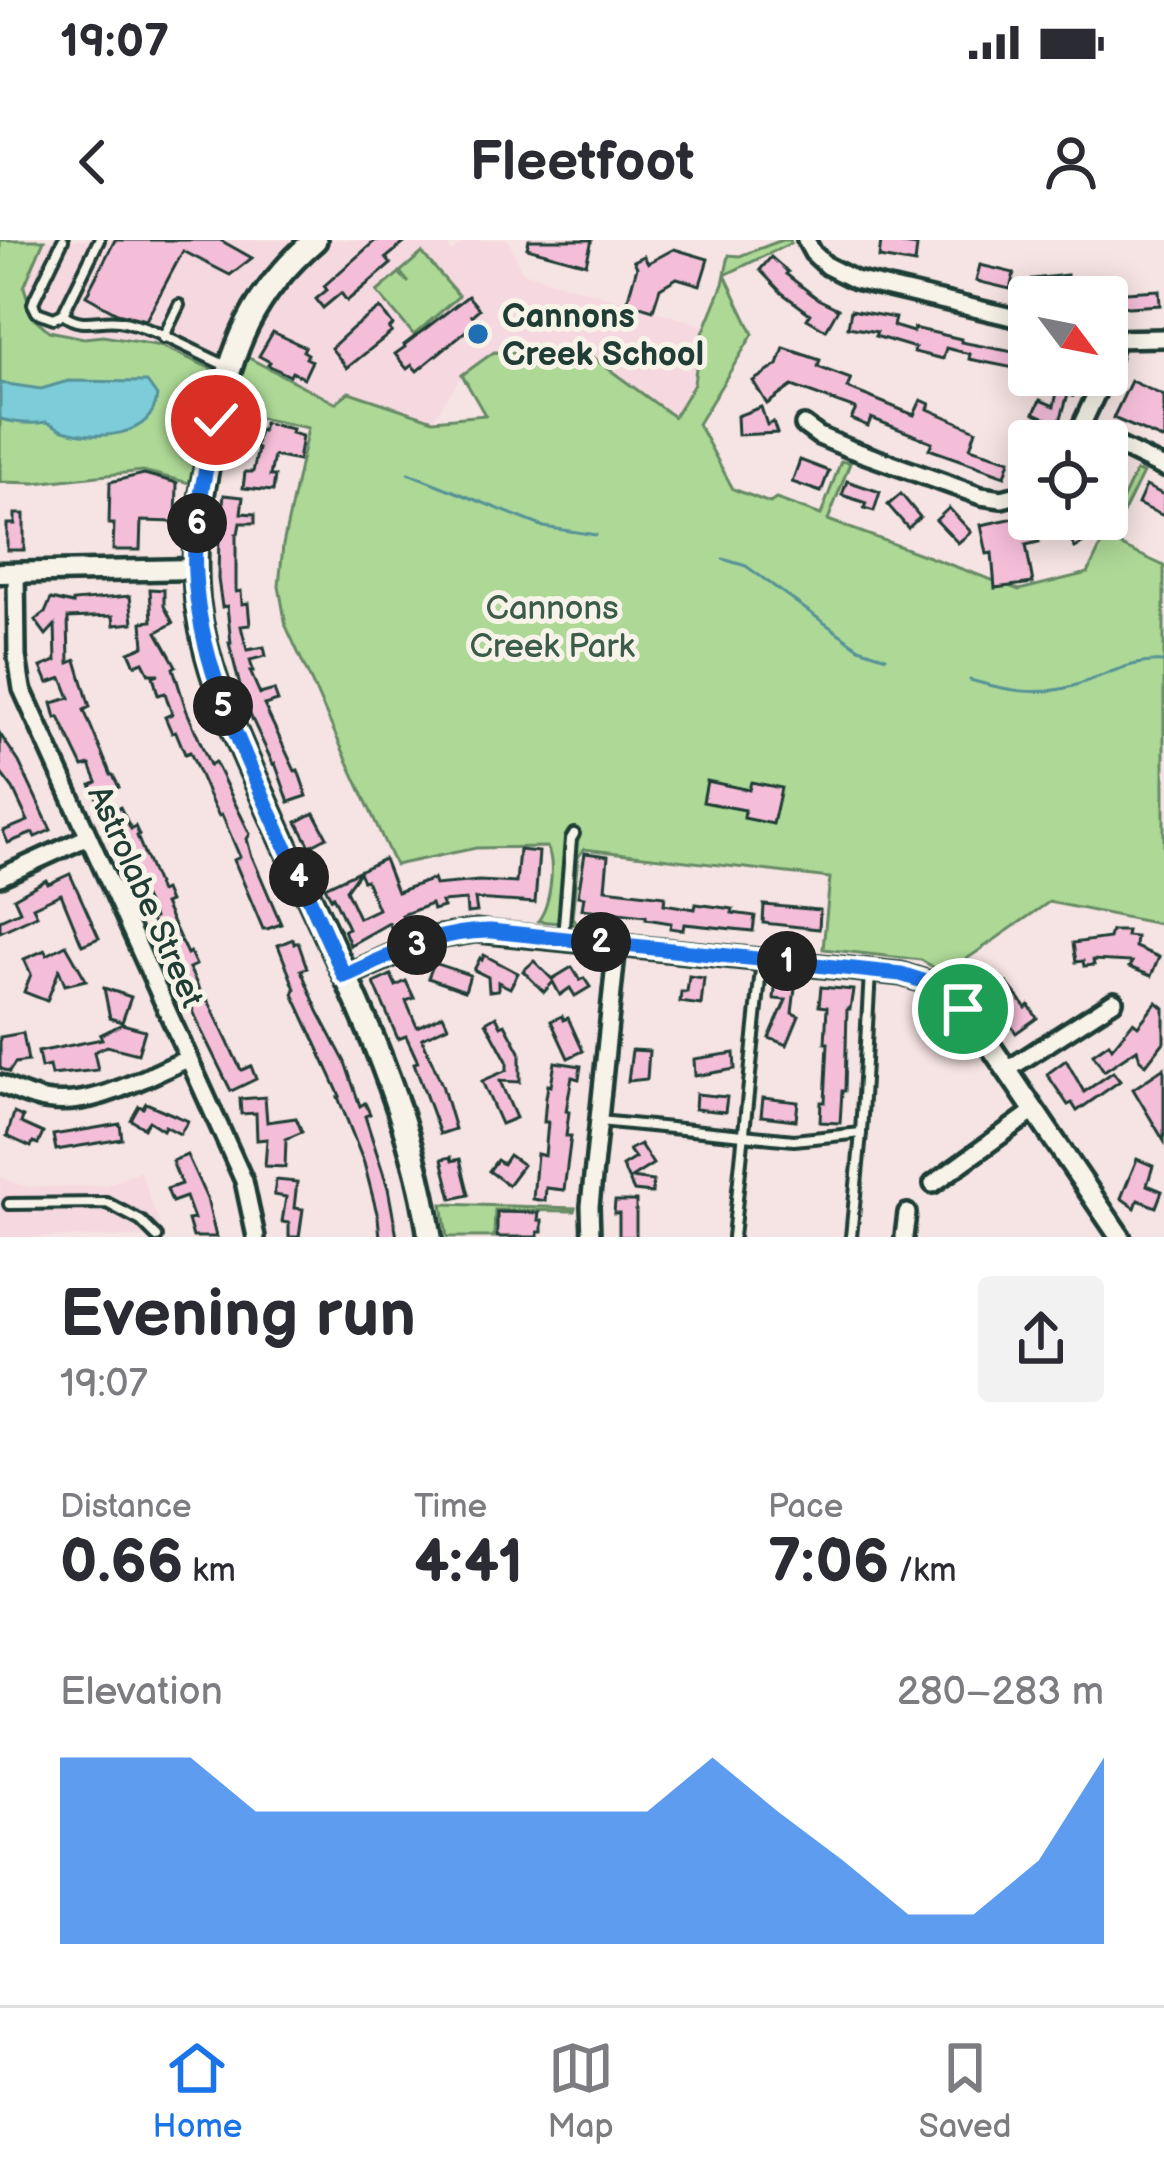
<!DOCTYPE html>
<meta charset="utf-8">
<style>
:root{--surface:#fff;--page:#f2f2f3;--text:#2b2b33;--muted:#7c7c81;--line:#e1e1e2;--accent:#1a73e8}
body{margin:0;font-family:"Balsamiq Sans",sans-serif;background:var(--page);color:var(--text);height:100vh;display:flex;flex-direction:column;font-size:45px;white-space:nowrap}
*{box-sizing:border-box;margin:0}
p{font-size:39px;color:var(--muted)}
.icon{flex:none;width:66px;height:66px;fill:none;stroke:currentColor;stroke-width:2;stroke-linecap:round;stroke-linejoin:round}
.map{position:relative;height:997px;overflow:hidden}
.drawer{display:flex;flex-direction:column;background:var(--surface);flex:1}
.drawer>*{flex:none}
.needle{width:78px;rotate:122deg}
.buttons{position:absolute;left:1008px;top:36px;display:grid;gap:24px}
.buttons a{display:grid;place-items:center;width:120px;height:120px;border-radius:12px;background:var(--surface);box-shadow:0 6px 30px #0003;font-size:60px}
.pin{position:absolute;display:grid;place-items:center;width:102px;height:102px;color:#fff;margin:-51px;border:6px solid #fff;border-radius:50%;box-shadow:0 3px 12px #0007}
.km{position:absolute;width:60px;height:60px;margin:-30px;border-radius:50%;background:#222;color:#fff;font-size:33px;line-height:60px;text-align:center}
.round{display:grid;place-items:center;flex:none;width:126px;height:126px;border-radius:12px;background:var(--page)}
.summary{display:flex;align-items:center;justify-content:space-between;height:204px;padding:0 60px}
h1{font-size:66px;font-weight:600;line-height:90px}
.figures{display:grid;grid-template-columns:repeat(3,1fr);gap:18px;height:204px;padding:12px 60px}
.figures div{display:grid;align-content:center}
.figures b{font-size:60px;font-weight:600}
.figures small{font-size:33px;font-weight:400}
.figures p{font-size:33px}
.chart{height:336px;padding:24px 60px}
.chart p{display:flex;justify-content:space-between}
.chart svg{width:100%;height:216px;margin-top:12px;fill:var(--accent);opacity:.7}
.status{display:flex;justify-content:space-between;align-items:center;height:84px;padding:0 60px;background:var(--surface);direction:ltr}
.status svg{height:33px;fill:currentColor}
header{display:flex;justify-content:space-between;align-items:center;height:156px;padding:0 60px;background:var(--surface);font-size:54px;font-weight:600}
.tab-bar{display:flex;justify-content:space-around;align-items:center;height:168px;border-top:3px solid var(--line);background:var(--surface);font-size:33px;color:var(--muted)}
.tab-bar a{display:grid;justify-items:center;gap:6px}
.tab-bar .selected{color:var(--accent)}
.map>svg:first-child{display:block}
</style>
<div class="status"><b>19:07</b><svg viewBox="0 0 49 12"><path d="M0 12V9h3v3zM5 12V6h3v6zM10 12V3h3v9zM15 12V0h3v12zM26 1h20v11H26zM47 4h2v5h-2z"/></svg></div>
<header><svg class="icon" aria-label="back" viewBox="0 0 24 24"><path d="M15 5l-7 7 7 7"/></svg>Fleetfoot<svg class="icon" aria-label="person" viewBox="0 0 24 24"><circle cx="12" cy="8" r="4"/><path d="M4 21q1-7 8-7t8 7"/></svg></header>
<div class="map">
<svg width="1164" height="997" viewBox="0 0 1164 997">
<rect width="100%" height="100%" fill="#f6e3e3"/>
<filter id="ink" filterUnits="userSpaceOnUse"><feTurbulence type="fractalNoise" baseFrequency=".00833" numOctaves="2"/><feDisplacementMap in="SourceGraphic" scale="24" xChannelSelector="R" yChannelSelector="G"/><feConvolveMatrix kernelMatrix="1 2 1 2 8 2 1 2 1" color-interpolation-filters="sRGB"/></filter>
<g filter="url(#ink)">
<g fill="#f6d8e0">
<path d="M44,0h254l-20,16 -29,32 -33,83 -55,-25 -58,-10 -19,2 -34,-7 -17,-13 -5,-11 -3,-24z"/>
<path d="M330,0h116l5,12 16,-12h41l14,32 184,54 -7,17 -5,41 -20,34 -91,-68 -21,-2 -25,1v4l-75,22 -29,45 -84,-27 -13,10 -91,-47 20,-52 34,-39z"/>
<path d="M140,931l24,66h-164v-59l28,9 77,-1z"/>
</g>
<g fill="#add896" stroke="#668a65" stroke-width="3">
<path d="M0,0h44l-20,47 9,30 16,14 35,7 19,-2 58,10 55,25 -27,112 -46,-12 -108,12 -35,-1z"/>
<path d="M782,0h8l1,3 -66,32 28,59 -55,90 35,65 37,14 6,-4 45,16 20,-54 9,2 -22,57 191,70 69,-17 48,-102 7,2 -30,61 4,10 47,22v359l-115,-23 -104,72 -24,-14 -98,-11 7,-71 -246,-29 -6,8 -6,61 8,7 -42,-4c12,-15 18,-57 9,-74l-71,1 -81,17 -109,-239 -7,-40 4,-41 25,-117 -73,-15 10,-57 90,47 14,-11 84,28 52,-5 -23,-40 32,-23 42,1v-4l47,1 91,67 20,-33 5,-41 24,-59 6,-29 11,1z"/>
<path d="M422,13l37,43 -45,39 -37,-43 22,-19 10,10 -9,-11z"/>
<path d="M442,964l133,4 -1,3 -79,-1 -1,27h-47z"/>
</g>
<path fill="#7dccd9" stroke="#579397" stroke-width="3" d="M68,141l79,1 10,14c-5,43 -61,44 -94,34 -6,-2 -11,-7 -17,-8 -2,0 -5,1 -8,1 -13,1 -26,-1 -38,-4v-36l41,6z"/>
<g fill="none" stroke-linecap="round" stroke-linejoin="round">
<g stroke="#579397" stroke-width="3">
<path d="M408,233l136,54 52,8"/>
<path d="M723,319l23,7 113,82 27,9"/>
<path d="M970,440c35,10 67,17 103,6 30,-9 59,-27 91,-24"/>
</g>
</g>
<g fill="#f5bed8" stroke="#1f3d34" stroke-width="3" fill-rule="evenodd">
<path d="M115,0h105l32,18 -22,17 -47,-24 -37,69 -29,-7 -31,-17z"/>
<path d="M376,0h32l-22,18 5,6 -44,37 -6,-8 -18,15 -7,-9 11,-9 -3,-4z"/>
<path d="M529,0h63l-6,24 -59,-16z"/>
<path d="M881,1l36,5 -2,18 -36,-6z"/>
<path d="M674,9l34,10 -8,26 -23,-7 -17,10 -7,22 -26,-8 10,-35 -3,-6 10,-5 4,7z"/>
<path d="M771,17l17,15 -2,2 32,25 20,10 -12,21 -19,-11 3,-5 -28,-21 -22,-23z"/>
<path d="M980,25l34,8 -4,16 -34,-8z"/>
<path d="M1067,35v3l58,14 34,-2 1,15 -32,2 -21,-5v-5l-31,-2 1,-5 -44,4 -1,-15z"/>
<path d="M468,56l11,13 -7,6 6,6 -61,50 -5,-6 -5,4 -12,-15 10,-7 -1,-2z"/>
<path d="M380,68l13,17 -4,4 3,3 -45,36 -16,-20 23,-21z"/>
<path d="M851,70l44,8 -2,8 20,6 1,-4 47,11v3l68,13v16l-60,-12 1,-5 -24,-6 -3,11 -29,-7 1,-4 -40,-12 2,-4 -29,-5z"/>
<path d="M273,92l32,15 -2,4 5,3 -2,4 6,3 -8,17 -12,-6 -2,4 -22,-11 2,-3 -11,-6z"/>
<path d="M784,108l36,12 -2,7 33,12 -4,9 67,27 7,-15 9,4 -2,5 48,21 -6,18 40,12 -5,16 -76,-27 3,-7 -61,-24 -3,8 -17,-7 5,-10 -64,-23 -25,18 -14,-23 25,-16z"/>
<path d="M1061,135h17l-5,21 -5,-2 -12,41 -13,-6 5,-10 -14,-6 6,-13 14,6z"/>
<path d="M1131,141l33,15v44l-51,-22z"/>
<path d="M761,167l6,18 6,-3 4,11 -39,2 -1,-19z"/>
<path d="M264,183l28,6 -1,4 11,3 -4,25 -24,-5 -4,20h5l-2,15 -30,-3 2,-16h8l5,-23 -3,-1 4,-18 3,1z"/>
<path d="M800,220l29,11 -8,21 -29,-10z"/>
<path d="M144,234l33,9 -1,39 -35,-1 -1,29h-27l1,-26h-5l1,-42z"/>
<path d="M847,241l33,11 -6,19 -10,-3 2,-5 -24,-8z"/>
<path d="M1146,246l18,9v21l-26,-12z"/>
<path d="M901,254l19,23 -12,11 -20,-23z"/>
<path d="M224,255l19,2 -2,16 14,1v9h-15l-2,11h-2v58l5,-1 1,13 6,-1 2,22 -9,1 6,24 17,-3 2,9 -16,4 3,11h-3l10,23 14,-4 4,11 -14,4 31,66 3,-1 9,26 -18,6 -14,-39 -2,1 -34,-73 2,-1 -12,-47h2l-4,-37 -5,1 -4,-28 1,-44z"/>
<path d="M949,268l22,24 -13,11 -22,-23z"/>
<path d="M15,274h9v36h-17v-26h8z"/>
<path d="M1029,275v4h4l6,23 -13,3 7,38 -38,5 -3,-35 -5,1 -6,-29z"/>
<path d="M1058,279h19l12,21 -14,8z"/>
<path d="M150,349l14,1v16l9,17 -16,9 19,34 -3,2 13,41 24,56 5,-3 35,72 -3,5 4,15 30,70 -14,5h-4l-29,-69 6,-3 -18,-42 -3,1 -6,-11 -23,-53 -5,2 -9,-22 -4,1 -7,-16 7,-3 -7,-21 -7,2 -5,-19 6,-2h-10l-6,-12 -8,3 -6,-13 15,-6 -2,-24 10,-1z"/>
<path d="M130,356l3,27 -19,2 -1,-9 -45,2 1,45 7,-3 14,47 -6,3 27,65h2l6,12 -22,11 -6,-13 6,-3 -7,-17 -7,2 -24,-50 -3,1 -4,-15 18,-5 -8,-20 -14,5 -7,-16 15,-6 -1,-36 -9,10 -11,-15 10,-7 6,-14 22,5v-3z"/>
<path d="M0,494l19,28 32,68 -16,7 -2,-4 -25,10 -5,-12 25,-10 -15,-32 -13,-17z"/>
<path d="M707,541l42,9 2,-8 30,6 -8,36 -29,-6 1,-8 -42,-8z"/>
<path d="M120,567l11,22 4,-3 4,9 -2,1 23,56 4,-2 5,12 -5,2 23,50 3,-2 6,13 -7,3 16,33 3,-1 32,68 2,2 9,-4 5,13 -25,12 -30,-61 -32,-79 -3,1 -15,-32 3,-2 -30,-61 4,-2 -15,-29 -3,2 -7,-13z"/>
<path d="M314,573l13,24 -17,9 -13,-24z"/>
<path d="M519,610l20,2 -4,51 -60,-4 2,13 -10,1 -1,-13 -25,2 2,5 -10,3 -2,-6 -29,11 5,11 -14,6 -4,-9 -39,22 -6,-15 4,-2 -15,-32 -2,2 -6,-11 59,-28 13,33 36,-13 2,6 44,-4 37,2zM359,632l4,9 3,-1 12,29 -19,9 -13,-28z"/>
<path d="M585,613l23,3 -3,33 60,7 -1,8 31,5 1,-5 37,5 -1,4 23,3 -2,15 -69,-7 -1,6 -13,-2 1,-5 -25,-4v-3l-64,-7 2,-12 -6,-1z"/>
<path d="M70,634l29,64 -17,7 -21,-51 -28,13 4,8 -37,17v-12l20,-9 -6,-13 32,-18 2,4z"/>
<path d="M764,665l56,5 -1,19 -56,-6z"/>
<path d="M1111,691h16l-1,5 10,1 -1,10 24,10 -8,19 -22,-9 3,-5 -39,-2 1,5 -10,1 -1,-5 -7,1 -3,-19 36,-5z"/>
<path d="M293,699l1,5 4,-2 9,26 -6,2 17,41 27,51 15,44 5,-3 5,11 -5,2 23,72 9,49h-17l-2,-20 -14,-54 -26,-66 2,-1 -47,-102 2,-5 -17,-44z"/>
<path d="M66,705l20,35 -21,5 -6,-15 -12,31 -23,-9 7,-18 -7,-15 21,-9 2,5z"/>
<path d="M484,715l34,18 -8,15 -12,-6v8l-9,1 -1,-14 -14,-7 6,-12 2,2z"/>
<path d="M534,721l18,18 20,-12 8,13 4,-2 6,9 -15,9 -5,-8 -10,7 -7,-13 -9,10 -21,-21z"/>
<path d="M434,723l36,12 -5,16 -37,-13z"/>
<path d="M391,735l5,11 10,-5 8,17 -8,3 11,26 26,-12 5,11 -26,12 20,47 13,44 -15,5 -26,-71 4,-1 -12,-26 -8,3 -24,-56z"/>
<path d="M689,736l15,2 -3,27 -21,-3 1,-10h6z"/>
<path d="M776,738l20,2 -4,33 7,3 -12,29 -18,-7 17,-38 -12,-1z"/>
<path d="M1007,743l19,25 3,-3 8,13 -21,15 -26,-38z"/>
<path d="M821,747l32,3 -3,19h-3l-2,82h-3l-2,32 -20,-1 1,-20h4l3,-59h-3l2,-36 -8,-1z"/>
<path d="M104,748l27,9 -9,25 -12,-4z"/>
<path d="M1157,762l7,6v34l-18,23 -6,-5 -3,-11 -33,22 -11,-17 16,-11 3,5 21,-26 5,4z"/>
<path d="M496,776l5,10 4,-2 15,28v30l-20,-1 16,37 -15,6 -19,-43 25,-11v-9l-21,-39z"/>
<path d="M562,776l1,4 5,-2 15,33 -15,7 -17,-37z"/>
<path d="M122,784l23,6 -7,24 -31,-8 -13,6 4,18 -47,5 -2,-9 -8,2 -3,-16 64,-13 -2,-4z"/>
<path d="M23,793l5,28 -13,2 -6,9 -9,-4v-31z"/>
<path d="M632,810l17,1 -2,28 -19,2z"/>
<path d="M734,813l1,16 -40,7 -1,-17z"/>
<path d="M1066,820l18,32 29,-20 7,9 -43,30 -5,-8 -4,2 -21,-31z"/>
<path d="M555,822l26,4 -2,13 -7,-2 -6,34 3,1 -3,24h5l-7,54 -18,-2 -1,13 -12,-2 4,-45 8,2 3,-34h-4l2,-24 2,-13 3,1z"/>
<path d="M1164,828v73l-31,-52z"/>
<path d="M696,854l31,3 -2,15 -30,-3z"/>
<path d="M265,857l2,25 29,-4 6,14 -16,7 -1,28 -20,-1 2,-27 -10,1 -1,-27 -15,1 -1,-15z"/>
<path d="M763,858l35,4 -2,18 -35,-4z"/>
<path d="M146,863l42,18 -8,13 -15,-8 -2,4 -14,-9 -5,7 -13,-8 8,-14 4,2z"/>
<path d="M14,873l9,4 -2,6 22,10 -5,11 -5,-2 -2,5 -24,-11z"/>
<path d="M120,884l2,15 -66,11 -3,-15z"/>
<path d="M640,904l13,20 -22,14 22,3 -1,12 -18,-2 -12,-25 13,-8 -6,-8z"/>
<path d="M187,915l20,44 9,38h-23l-5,-17 6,-1 -8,-22 -14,5 -5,-13 14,-5 -9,-23z"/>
<path d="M509,915l14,10 -15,20 -19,-14 8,-11 6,4z"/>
<path d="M451,917l1,4 8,-2 9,36 -17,4 -10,-40z"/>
<path d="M1137,919l16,7 -6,19 15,6 -6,16 -18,-7 -3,8 -14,-10z"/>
<path d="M276,940l21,2 -3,26 9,1 -4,28h-10v-14l-7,-1 4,-25 -12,-2z"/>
<path d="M615,961h21v36h-17v-24h-5z"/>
<path d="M497,972l42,1 -1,7h4v12h-4v5h-41z"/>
</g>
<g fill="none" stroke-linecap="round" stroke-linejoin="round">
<defs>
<g id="service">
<path d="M63,0l-28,58 -2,6 4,8 17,6 9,-4c19,15 35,4 56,7 29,4 82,34 110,46"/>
<path d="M63,74l36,-74"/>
<path d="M163,98l16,-33"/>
<path d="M218,180l23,5"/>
<path d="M563,697l8,-98 3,-5"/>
<path d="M599,881l195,19 67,-7"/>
<path d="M9,964l98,-1 34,18 16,16"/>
<path d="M733,997l29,-277"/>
<path d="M851,997l10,-104 9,-161"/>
</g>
<g id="minor">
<path d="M806,0l7,13 14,13 28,14 174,41"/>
<path d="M1107,99l57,-1"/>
<path d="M1107,129l8,-29"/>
<path d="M804,185l15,11 31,13 131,47 21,3 27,-7"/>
<path d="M1081,188l83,40"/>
<path d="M1074,201l31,-66"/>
<path d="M16,332l1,85 5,32 222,492 12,56"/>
<path d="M0,637l88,-40"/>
<path d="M1007,830l107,-69"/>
<path d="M0,844c14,6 29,13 44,16 49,9 100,-23 144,-41"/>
<path d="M933,944l101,-73"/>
<path d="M591,997l-1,-31 27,-262"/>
<path d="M904,997l3,-24"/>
</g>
<g id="tertiary">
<path d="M0,333l195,-4"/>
<path d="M344,736l89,-38 43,-7 425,43 31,10 17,12 28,30 143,211"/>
</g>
<path id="secondary" d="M315,0c-63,54 -84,108 -100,188 -12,57 -24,112 -18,171 8,74 40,138 70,206 61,139 141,280 163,432"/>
</defs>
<use href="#service" stroke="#1f3d34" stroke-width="16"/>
<use href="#minor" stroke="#1f3d34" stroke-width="24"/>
<use href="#tertiary" stroke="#1f3d34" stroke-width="27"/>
<use href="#secondary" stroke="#1f3d34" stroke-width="30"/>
<use href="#service" stroke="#f7f3e8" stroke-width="8"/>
<use href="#minor" stroke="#f7f3e8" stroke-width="15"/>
<use href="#tertiary" stroke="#f7f3e8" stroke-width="18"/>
<use href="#secondary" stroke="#f7f3e8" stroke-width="21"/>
</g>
</g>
<g fill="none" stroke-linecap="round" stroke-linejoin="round" filter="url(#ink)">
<defs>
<path id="route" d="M216,180c-10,50 -24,102 -21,154 4,79 34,146 66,218 27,61 56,122 83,184 48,-21 93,-46 147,-45l410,43 31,10 31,25"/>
</defs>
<use href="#route" stroke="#fff" stroke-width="24"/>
<use href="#route" stroke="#1a73e8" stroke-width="15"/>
</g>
<circle fill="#1f6fb2" stroke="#f7f3e8" stroke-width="4.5" cx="478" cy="94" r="12"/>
<g text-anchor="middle" stroke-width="10" stroke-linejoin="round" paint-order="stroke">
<g font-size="33" font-weight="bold" fill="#1f3d34" stroke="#f7f3e8" text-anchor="start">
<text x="502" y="87">Cannons<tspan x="502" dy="38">Creek School</tspan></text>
</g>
<g font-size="33" fill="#3b5c48" stroke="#f7f3e8">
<text x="552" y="379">Cannons<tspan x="552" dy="38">Creek Park</tspan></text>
</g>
<g font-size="33" fill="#1f3d34" stroke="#f7f3e8">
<text transform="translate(147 656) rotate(66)" y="12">Astrolabe Street</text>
</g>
</g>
</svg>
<div class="buttons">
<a><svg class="needle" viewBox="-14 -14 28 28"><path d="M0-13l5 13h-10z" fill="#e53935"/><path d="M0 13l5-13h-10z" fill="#7c7c81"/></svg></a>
<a><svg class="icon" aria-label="locate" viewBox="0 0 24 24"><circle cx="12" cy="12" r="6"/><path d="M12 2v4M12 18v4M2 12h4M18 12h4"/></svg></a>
</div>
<div class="pin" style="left:963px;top:769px;background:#1e9e55"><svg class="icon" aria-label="arrive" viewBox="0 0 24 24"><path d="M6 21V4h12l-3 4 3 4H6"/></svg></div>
<div class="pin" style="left:216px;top:180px;background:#d93025"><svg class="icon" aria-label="check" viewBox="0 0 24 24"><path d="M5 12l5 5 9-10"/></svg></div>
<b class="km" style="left:787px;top:721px">1</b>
<b class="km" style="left:601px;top:702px">2</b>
<b class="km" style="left:417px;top:705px">3</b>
<b class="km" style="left:299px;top:637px">4</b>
<b class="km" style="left:223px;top:466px">5</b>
<b class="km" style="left:197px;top:283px">6</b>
</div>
<section class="drawer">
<div class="summary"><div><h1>Evening run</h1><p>19:07</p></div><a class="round"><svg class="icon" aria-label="share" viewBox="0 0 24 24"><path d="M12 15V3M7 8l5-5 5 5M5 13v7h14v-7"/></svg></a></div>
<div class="figures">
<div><p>Distance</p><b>0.66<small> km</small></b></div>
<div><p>Time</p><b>4:41</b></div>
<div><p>Pace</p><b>7:06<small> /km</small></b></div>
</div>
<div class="chart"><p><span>Elevation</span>280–283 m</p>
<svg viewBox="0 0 160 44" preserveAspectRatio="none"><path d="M0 44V6L10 6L20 6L30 17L40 17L50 17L60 17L70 17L80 17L90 17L100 6L110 17L120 27L130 38L140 38L150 27L160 6V44z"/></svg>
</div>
</section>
<nav class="tab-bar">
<a class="selected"><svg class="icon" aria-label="home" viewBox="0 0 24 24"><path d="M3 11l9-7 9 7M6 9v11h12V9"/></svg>Home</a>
<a><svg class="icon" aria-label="map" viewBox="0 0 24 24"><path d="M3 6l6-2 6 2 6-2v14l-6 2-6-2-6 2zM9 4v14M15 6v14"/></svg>Map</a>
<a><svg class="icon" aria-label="saved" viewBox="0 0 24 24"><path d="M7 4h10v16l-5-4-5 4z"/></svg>Saved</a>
</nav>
